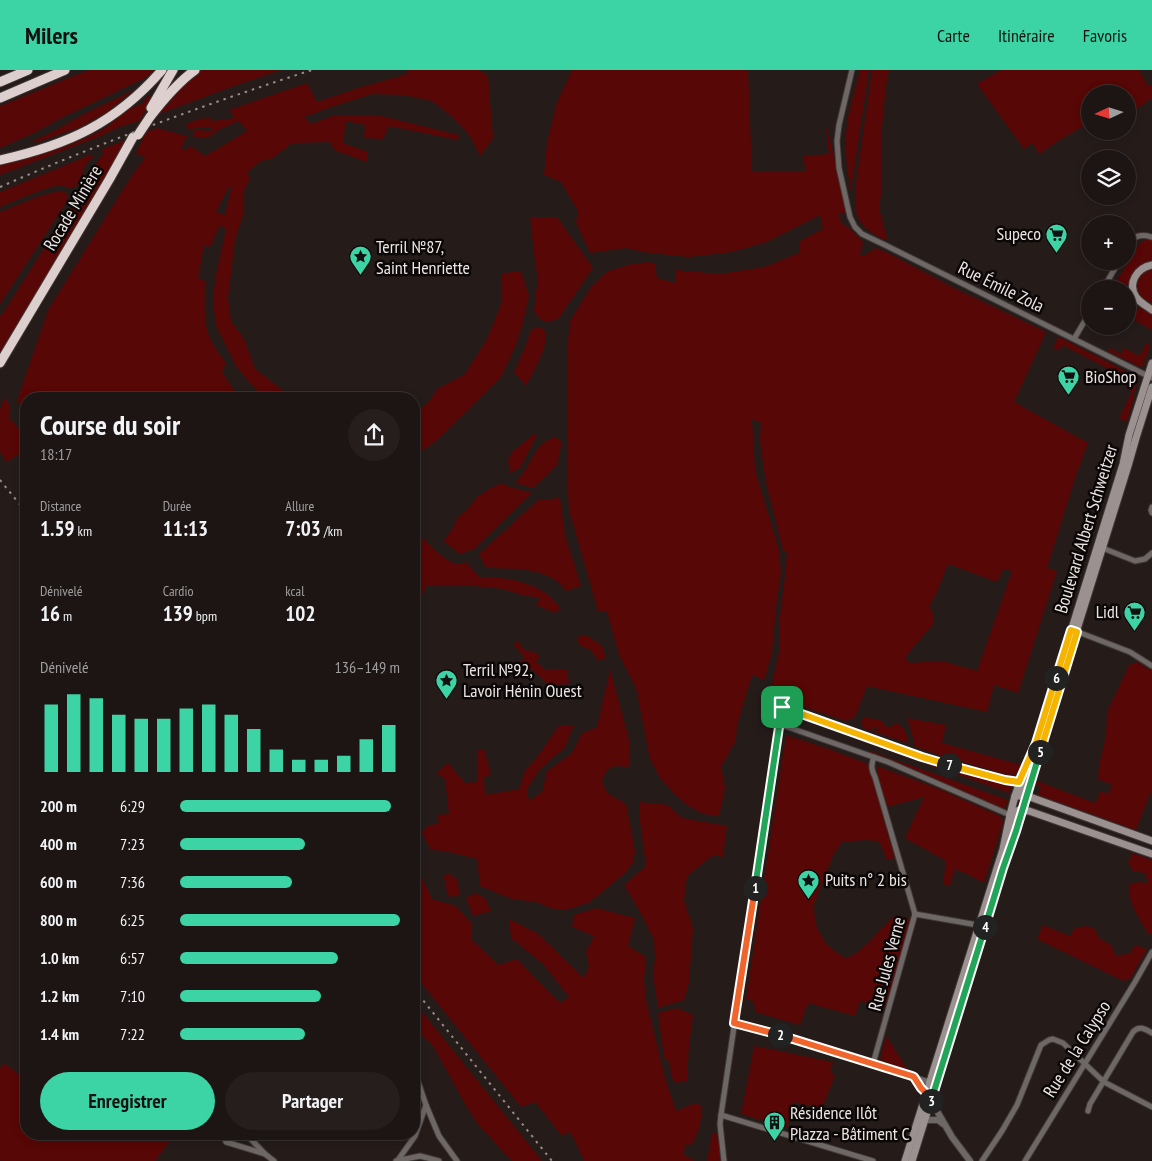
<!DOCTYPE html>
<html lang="fr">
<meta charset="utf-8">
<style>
:root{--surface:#1c1514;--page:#251e1d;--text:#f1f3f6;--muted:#a09fa0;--line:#3a3434;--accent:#3cd4a4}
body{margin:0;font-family:"PT Sans Narrow",sans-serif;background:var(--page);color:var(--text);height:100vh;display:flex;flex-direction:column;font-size:19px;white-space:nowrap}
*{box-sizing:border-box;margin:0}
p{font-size:16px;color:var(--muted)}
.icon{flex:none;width:28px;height:28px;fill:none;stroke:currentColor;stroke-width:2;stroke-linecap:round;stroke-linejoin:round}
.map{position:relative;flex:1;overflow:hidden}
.sheet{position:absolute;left:20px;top:322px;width:400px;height:748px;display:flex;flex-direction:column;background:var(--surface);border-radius:20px;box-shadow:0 2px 8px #0003,0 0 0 1px var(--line)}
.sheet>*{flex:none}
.needle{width:32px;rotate:266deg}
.buttons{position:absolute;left:1081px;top:15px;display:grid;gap:10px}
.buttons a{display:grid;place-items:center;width:55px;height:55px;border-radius:50%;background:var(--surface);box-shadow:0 2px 8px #0003,0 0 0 1px var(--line);font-size:25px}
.pin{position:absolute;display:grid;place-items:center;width:42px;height:42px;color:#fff;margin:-21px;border-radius:10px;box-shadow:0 2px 8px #0006}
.km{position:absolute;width:25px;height:25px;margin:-12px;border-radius:50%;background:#222;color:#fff;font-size:14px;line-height:25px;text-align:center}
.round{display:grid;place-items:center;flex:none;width:52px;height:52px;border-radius:26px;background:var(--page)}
.head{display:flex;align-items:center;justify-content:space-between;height:85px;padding:0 20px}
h1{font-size:28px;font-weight:600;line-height:38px}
.metrics{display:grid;grid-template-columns:repeat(3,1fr);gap:8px;height:85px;padding:5px 20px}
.metrics div{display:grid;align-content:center}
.metrics b{font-size:21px;font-weight:600}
.metrics small{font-size:14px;font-weight:400}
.metrics p{font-size:14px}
.chart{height:140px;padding:10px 20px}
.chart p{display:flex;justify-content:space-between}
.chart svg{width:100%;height:90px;margin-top:5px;stroke:var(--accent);stroke-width:6}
.cta{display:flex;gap:10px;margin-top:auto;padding:10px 20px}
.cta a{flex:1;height:58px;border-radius:30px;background:var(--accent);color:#111;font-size:20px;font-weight:600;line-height:58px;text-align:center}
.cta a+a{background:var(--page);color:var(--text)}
ul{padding:0 20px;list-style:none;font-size:16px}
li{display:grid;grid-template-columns:80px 60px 1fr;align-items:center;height:38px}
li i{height:12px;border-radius:6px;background:var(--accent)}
header{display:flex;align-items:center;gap:30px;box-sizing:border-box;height:70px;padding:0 25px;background:var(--accent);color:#111}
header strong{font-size:24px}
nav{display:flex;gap:28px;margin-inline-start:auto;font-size:18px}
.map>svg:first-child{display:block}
</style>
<header>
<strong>Milers</strong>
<nav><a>Carte</a><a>Itinéraire</a><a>Favoris</a></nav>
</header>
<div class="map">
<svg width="1152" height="1091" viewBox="0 0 1152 1091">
<rect width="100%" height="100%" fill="#251c1a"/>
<g fill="#570705" fill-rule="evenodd">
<path d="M88,0h67l-8,7 -88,42 -25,14 -34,15v-42z"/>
<path d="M201,0h80l-50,17 -72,27 25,-29z"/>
<path d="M408,0h71l9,6 5,62 -13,18 -10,-20 -20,-21 -18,-14 -28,-6 -32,-1 -44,14 -24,9 7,7 24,-9h42l82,20 -1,5 -69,-14 -6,13 -19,-1 1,-13 -19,-4 -3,22 25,9 -1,10 -33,-12 -4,-8 -38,1 -19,15 -12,3 -14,11 3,6 -7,15v22l-8,25 -7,58 3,23 13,18 11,30 35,27 23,3h-41l-15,-8 -20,-23 -21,-42 -3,-26 3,-26 10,-45 -6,-4 -10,22 -6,-2 -6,33 7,3c0,18 -2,38 4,55 4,10 11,19 17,27l-4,9 14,21 10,6h-220v11l-9,-9 31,-91 84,-135 13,-17 -9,-5 10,-21 11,-4 30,8 -6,13 4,1 6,-4 14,10 42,-25 -8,-10 -21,9 -10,8h-15l1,-8 18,1 -1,-4h-14l-7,3 -5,-5 12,-6 13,-1 2,3 23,-3 -6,-8 78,-27 10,19 41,-14 49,-14zM229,116l2,2 -6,27 -9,-3z"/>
<path d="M572,0h176l4,101 54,1 -3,-16 26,-2 -4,-31 5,17 17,72 -9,2 4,10 6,3 15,15 -3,13 4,1 5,-4 7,-4 14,6 64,34 92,44 -32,70 74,41 -12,32 -29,93 10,3 -39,122 -24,-8 -7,27 -120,-26 -12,31 -9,4 -57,-19 1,-10 -19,-4 8,-36v-29l6,-47 2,-23 -4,-3 -17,-67 -6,-42 1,-18 -9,-4 3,51 24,80 2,22 -5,35 -4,46 -8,27 -12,-5 -15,50 -1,15 -15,27 4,21 -6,28 -16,-2 -16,-9 -13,-11 -14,-16 -10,-19 -14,-71 -17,-33 -12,-43 -9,-1 -29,-101 -2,-40 1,-65 -1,-56 3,-28 21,-34 17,-16 24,-7 16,-2 7,2 2,14 18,5 1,-13 44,4 44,-7 35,-14 1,-12 23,-12 -3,-14 -53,27 -35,10 -44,5 -45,-5 -17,-4 -36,5 -14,-30 2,-12 -17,-29 -17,-7 3,-33 10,-40zM948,494l49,18 6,-13 9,2 -35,100 -35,-10 -32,2 -5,-6 29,-34 -2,-13 -3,-3 7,-13z"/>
<path d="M860,0h9l-18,120h-1v-4l-3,-19 -2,-25 3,-26z"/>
<path d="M872,0h17l-3,16 -5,50v58l-2,14 8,31 -2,1c-24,-12 -33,-22 -29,-50h-1z"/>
<path d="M1001,0h138l9,16 4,-2v14l-24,17v-21h-38v28l-32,19 -19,13 -7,-11 -8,6 -47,-65z"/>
<path d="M134,20l-27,22 -29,16 -43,15 -2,-2 23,-11 28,-16z"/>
<path d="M148,26l6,1 -15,24 -20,6 -16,8 -103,40v-11c34,-7 69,-17 100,-33 14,-8 26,-24 42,-27z"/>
<path d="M129,69l-129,214v-37l3,-3 59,-93 41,-67 -1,-4z"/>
<path d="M92,84l1,4c-13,5 -8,23 -18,29 -5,2 -7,0 -12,-1 -3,-1 -8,0 -11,1 -18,5 -35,13 -52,20v-15z"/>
<path d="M61,121l4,1 3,4 -1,5 -67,103v-92c20,-8 40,-18 61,-21z"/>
<path d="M530,147h27l36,51 -35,51 -12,3 -7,-4 -5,-7 2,-20 2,-10 -4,-27z"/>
<path d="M1147,169h5v21c-20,4 -32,27 -17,44 4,5 11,7 17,10v16l-22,-12 2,-3 -4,-2v-24h-16l26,-44 3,-3z"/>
<path d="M1152,199v34c-19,-6 -20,-29 0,-34z"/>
<path d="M516,201h5l8,25 -7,30 -7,21 -14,30 -64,63 -23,17v-43l14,-11 9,-14 28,-15 22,-35 14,-35 1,-30z"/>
<path d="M536,257l8,2c7,15 -11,43 -18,57l-12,-14 10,-22 6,-18z"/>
<path d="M1058,267l7,3 72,37 1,2 -5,17 1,1 -7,25 -8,-4 12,-25 -9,-12 2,-4 -62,-32 -2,4h-2l-1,1 -4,-2z"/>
<path d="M1146,273l4,2 -7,21 -3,1 -32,-16 2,-3 11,6 3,-6 13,7 4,-1z"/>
<path d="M4,328l6,6 -1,14 17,19v22l-6,-6 -13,9 -7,-10v-43z"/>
<path d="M535,363l1,4 -16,31 -10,5 -2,-13 4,-8z"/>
<path d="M556,367l6,5 -5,23 -24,23 -18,-5c3,-4 7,-8 10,-13 10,-15 12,-28 31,-33z"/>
<path d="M501,413l9,4 22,6 -58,56 -14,5 -17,-13 9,-11 5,-12 10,-8 10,-13 12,-8z"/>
<path d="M560,428l5,37 16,51 -15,5c-3,-4 -7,-9 -11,-11 -20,-13 -47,-11 -69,-12l-7,-14 59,-54z"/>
<path d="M414,460c9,8 32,34 44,34 2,0 5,-1 8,-2l13,15c21,0 42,2 62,13 7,4 14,12 20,18l-6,5 -19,-8 4,-7 -18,-3 -19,-6 -28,-3h-49l-3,8 -9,6z"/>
<path d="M586,565l16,11 4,12 -8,3 -7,-11 -12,-5 -2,-8z"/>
<path d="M518,571l6,9 10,2 6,4 -4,6 8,7h23l2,15 -20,1 -16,-15h-6l-7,9 -7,-16 7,-1 5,-4 -12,-14z"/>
<path d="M1137,592l15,9v120h-1l-15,39 -98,-35 3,-8 -5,-2 1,-4 58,22 6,-12 7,3 4,-9 -14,-6 1,-14 7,-30 1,-23 22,-47z"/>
<path d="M610,599l20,74v24c-17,-1 -22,-4 -28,14l5,12 19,11 9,47 -2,11 -7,10 -36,30 -17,6 -11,2 -12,-2 -14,-6 -24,-3 -32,-13 -3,-27 -32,-8 -14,-1 -9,-17 5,-7 12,-3 -2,-8 12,-1 -4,-35 -9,-6 12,-10 17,20 12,-1v-32l7,-1 7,25 -7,4 1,17 34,-6 6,-19 10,-10 24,-35h15l-9,22 -25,22 -13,20 2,12 13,-9 5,-21 25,-18 10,-20 15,-6z"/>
<path d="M865,647l18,4 2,5 6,1 3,-2 1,-3c8,4 14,12 12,21l-32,-11 2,-4 -3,-1 -2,4 -9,-3 -2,-7z"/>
<path d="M907,648l39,7 -4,18 80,22c-3,9 -8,11 -17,9l-58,-16 -33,-12 -1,-8z"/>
<path d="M852,664l74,26 86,24 -3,9 -158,-56z"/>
<path d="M786,665l43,14 39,15 27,94 -8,2 -8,-19 -15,-1 -22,2 -9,13 -20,52 4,21 9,16 15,12 6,2c8,-4 16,-10 23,-17 10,-10 14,-17 26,-26l14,4 -24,89 -26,-7 -5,15 -47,-13 -8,22 -45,-13 -1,-11 -8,-2z"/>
<path d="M870,681l138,49 -4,10 -89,-39 -45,-17z"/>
<path d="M877,696l62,23 61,27 2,2 1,4 -19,61 -17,-9 -12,-5 -5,17 -7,-2 3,-23 -41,-23 19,-41 -37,10 -7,-22 -6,-13 3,-1z"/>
<path d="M640,732l28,3 14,13 45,8 -4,31 -10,-2 -26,21 -3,24 9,28 -4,54 -5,18 -26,8 -5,-33 2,-16 -1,-19 -14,-28 -16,-27 22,-19 -6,-44z"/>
<path d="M1132,783l20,7v75l-4,-1c-8,-15 -21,-32 -19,-50l9,-2 10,1 -3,-10 -12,-2 -5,-8z"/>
<path d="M414,794l3,3 15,32 24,7 16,18v16l26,25 19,-6 43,44 9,-6 -26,-33 -32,-26 -2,-19 28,14 47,45 5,-12 -3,-14 8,-16 -22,-9 2,-12 22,-7 39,10 -7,28 18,11 -2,23 2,20 19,78 11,33 19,-8 7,3 -2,20 -8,19 -6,-1 -3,11 10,4v2h-109l-11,-24 -4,-5 -7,4 -27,-34 -14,5 -107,-133z"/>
<path d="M448,803l9,6 3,16 -9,2 -4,-3 -2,-14 -2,-3z"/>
<path d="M475,823l10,5 6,13 -18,5 -7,-18z"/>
<path d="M1043,855l27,11 5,-8 12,-2 8,3 4,9 12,7 5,11 15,-3 3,-8 13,4 -17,30 -7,2 -86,-42z"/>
<path d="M414,932l128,159h-30l-33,-35 -15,-24 -31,-56 -19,-19z"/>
<path d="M677,938l16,7 -4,30 -2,36 -12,2 -4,-7 -1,-12 -6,-7 -6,-44z"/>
<path d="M886,966l22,34 -28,-10z"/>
<path d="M754,976l79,16 -3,10 5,3 -13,34 -28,-7 -7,26 -46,-14z"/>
<path d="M4,993l22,17v54h149l-20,27h-154l-1,-1v-92z"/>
<path d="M712,1064h7l3,27h-15z"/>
</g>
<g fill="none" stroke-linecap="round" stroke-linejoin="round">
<defs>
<g id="minor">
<path d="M852,0l-13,55 -2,16 2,27 11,49 5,10 7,7 25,12 265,132"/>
<path d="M1128,176c5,-11 13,-12 24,-9"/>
<path d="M1103,219l16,-28"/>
<path d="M1074,269l16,-27"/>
<path d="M1152,437l-1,3 1,3"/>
<path d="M1100,477l35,14 10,-2 7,-6"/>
<path d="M1073,560l57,22 22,14"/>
<path d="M782,637l140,50 43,12 54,13"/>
<path d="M779,654l109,38 122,53"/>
<path d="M915,844l57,10 9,2"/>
<path d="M734,953h5l134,41 56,18"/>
<path d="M873,994l42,-150 -40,-137c-4,-8 -4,-12 -1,-20"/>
<path d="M914,1008l7,10 5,5"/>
<path d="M426,1035l13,31 18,25"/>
<path d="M1088,1041l2,-7 43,-72c6,-7 12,-3 19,1"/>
<path d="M721,1045l152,46"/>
<path d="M223,1064l3,8 39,12"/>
<path d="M246,1064l19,20 9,7"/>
<path d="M398,1090l17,-24 11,-31 -12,-35"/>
<path d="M396,1091l24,-5 19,5"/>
<path d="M724,1091l-4,-37 1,-9 62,-420"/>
<path d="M982,1091l20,-30 15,-26 24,-60 8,-5 4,-1 10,4 41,39 48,25"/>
<path d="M1025,1091l110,-179 17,-30"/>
</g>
<g id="tertiary">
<path d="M930,1035l7,6 15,26 18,24"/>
<path d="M922,1048l2,2h14l5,4"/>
</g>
<g id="secondary">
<path d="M1152,195c-15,3 -25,18 -16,32 4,6 11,9 16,13"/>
<path d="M1023,723l9,-33"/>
<path d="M1015,726h11l4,1 122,44"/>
<path d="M1010,745l9,-5 10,1 123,43"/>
<path d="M1009,770l7,-29"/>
<path d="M905,1091l98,-312 7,-34 5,-19 8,-23 13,-30 8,-25 79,-254 6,-29 23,-72"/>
<path d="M912,1091l91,-293 13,-37 28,-96 84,-269 8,-28 16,-51"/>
</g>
<g id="motorway">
<path d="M0,12l28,-12"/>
<path d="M0,28l65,-28"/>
<path d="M151,38l22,-38"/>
<path d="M150,47c13,-17 27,-34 45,-47"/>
<path d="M0,90c68,-15 116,-37 162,-90"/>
<path d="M0,293l109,-183 24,-43"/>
</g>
</defs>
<use href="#minor" stroke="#413836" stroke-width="7"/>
<use href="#tertiary" stroke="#413836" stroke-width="8"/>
<use href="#secondary" stroke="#413836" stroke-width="9"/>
<use href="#motorway" stroke="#413836" stroke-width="11"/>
<use href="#minor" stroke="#6d6766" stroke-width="5"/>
<use href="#tertiary" stroke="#6d6766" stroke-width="6"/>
<use href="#secondary" stroke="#9a9190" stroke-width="7"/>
<use href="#motorway" stroke="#ddcfcd" stroke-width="9"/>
<g stroke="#958d8b" stroke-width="2" stroke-dasharray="2.5 5" stroke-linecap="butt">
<path d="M0,117c102,-45 206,-83 312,-117"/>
<path d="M0,410l26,32"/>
<path d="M414,919l138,172"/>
</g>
<defs>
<path id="motorway-bridge" d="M138,65l12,-18"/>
</defs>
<use href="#motorway-bridge" stroke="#413836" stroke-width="11" stroke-linecap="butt"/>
<use href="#motorway-bridge" stroke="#ddcfcd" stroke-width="9"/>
</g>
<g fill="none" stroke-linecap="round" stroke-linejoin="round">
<defs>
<path id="split-1" d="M755,818l27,-181"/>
<path id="split-2" d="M755,818l-21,135 46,12"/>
<path id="split-3" d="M780,965l132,41 2,1 7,11 8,8 -3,10 4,-1 1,-4"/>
<path id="split-4" d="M931,1031l54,-174"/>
<path id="split-5" d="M985,857l18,-59 13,-37 24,-79"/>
<path id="split-6" d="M1040,682l37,-120 -6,-2 -15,48"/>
<path id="split-7" d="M949,695l56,15 14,2 17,-39 20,-65"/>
<path id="split-8" d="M782,637l140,50 27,8"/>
</defs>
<use href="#split-1" stroke="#fff" stroke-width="10"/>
<use href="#split-2" stroke="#fff" stroke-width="10"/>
<use href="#split-3" stroke="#fff" stroke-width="10"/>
<use href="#split-4" stroke="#fff" stroke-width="10"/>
<use href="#split-5" stroke="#fff" stroke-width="10"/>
<use href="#split-6" stroke="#fff" stroke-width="10"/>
<use href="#split-7" stroke="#fff" stroke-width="10"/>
<use href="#split-8" stroke="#fff" stroke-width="10"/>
<use href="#split-1" stroke="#22a559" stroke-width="6"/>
<use href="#split-2" stroke="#f0652b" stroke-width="6"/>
<use href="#split-3" stroke="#f0652b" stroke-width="6"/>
<use href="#split-4" stroke="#22a559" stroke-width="6"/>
<use href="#split-5" stroke="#22a559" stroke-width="6"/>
<use href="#split-6" stroke="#f5b400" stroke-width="6"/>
<use href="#split-7" stroke="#f5b400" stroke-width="6"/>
<use href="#split-8" stroke="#f5b400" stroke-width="6"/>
</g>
<defs>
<symbol id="supermarket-pin" viewBox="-11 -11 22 30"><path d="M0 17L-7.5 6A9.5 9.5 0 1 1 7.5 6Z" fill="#3cd4a4" stroke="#0b0707"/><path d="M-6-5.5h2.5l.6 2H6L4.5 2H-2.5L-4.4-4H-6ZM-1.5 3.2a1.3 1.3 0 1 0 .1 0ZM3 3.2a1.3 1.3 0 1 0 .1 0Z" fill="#111"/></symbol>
<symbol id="sight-pin" viewBox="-11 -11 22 30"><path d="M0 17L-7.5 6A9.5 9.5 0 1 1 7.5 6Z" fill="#3cd4a4" stroke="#0b0707"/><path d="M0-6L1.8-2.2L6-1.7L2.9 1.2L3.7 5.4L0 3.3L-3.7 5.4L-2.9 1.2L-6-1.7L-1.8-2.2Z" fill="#111"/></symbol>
<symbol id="building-pin" viewBox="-11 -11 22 30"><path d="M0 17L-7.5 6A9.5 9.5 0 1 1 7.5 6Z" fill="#3cd4a4" stroke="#0b0707"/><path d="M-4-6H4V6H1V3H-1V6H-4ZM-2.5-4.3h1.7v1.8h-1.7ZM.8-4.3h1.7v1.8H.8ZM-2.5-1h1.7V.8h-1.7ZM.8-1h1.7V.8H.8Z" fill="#111"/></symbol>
</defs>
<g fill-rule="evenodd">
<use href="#supermarket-pin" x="1044" y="152" width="25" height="34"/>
<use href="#sight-pin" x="348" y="174" width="25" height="34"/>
<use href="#supermarket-pin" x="1056" y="294" width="25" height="34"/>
<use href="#supermarket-pin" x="1122" y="530" width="25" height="34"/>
<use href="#sight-pin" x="434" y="598" width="25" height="34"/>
<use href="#sight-pin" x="796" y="798" width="25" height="34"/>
<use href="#building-pin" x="762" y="1040" width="25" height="34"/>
</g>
<g text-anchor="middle" stroke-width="5" stroke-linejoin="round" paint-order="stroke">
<g font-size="18" fill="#ece5e4" stroke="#0b0707">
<text transform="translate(73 138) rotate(-59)" y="6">Rocade Minière</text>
<text transform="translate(1001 217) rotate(26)" y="6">Rue Émile Zola</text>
<text transform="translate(1086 459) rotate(-73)" y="6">Boulevard Albert Schweitzer</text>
<text transform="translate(887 894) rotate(-75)" y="6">Rue Jules Verne</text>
<text transform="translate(1077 979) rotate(-58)" y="6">Rue de la Calypso</text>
</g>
<g font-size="18" fill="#ece5e4" stroke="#0b0707" text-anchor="start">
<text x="1041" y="170" text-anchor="end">Supeco</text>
<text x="376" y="183">Terril №87,<tspan x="376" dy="21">Saint Henriette</tspan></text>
<text x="1085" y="313">BioShop</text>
<text x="1119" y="548" text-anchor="end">Lidl</text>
<text x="463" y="606">Terril №92,<tspan x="463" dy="21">Lavoir Hénin Ouest</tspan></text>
<text x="825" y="816">Puits n° 2 bis</text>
<text x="790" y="1049">Résidence Ilôt<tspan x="790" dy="21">Plazza - Bâtiment C</tspan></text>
</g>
</g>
</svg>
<div class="buttons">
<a><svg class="needle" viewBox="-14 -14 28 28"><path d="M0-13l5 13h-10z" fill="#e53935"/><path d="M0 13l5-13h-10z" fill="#a09fa0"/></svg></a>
<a><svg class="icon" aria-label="layers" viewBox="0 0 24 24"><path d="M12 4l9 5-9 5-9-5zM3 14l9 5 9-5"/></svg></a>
<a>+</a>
<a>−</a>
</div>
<div class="pin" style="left:782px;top:637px;background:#1e9e55"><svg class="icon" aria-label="arrive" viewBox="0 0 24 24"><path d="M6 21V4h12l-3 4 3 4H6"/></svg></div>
<b class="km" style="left:755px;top:818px">1</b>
<b class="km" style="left:780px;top:965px">2</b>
<b class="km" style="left:931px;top:1031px">3</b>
<b class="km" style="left:985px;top:857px">4</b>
<b class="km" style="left:1040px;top:682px">5</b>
<b class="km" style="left:1056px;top:608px">6</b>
<b class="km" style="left:949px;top:695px">7</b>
<section class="sheet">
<div class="head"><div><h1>Course du soir</h1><p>18:17</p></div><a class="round"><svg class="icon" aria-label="share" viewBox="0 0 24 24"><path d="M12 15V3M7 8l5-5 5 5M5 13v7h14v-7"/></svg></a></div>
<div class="metrics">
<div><p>Distance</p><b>1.59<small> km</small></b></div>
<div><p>Durée</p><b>11:13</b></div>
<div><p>Allure</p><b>7:03<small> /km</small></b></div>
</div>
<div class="metrics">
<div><p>Dénivelé</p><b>16<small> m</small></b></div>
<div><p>Cardio</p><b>139<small> bpm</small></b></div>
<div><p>kcal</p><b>102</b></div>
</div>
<div class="chart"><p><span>Dénivelé</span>136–149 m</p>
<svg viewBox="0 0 160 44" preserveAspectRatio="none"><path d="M5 44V11M15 44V6M25 44V8M35 44V16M45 44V18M55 44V18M65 44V13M75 44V11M85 44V16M95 44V23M105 44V33M115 44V38M125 44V38M135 44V36M145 44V28M155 44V21"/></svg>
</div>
<ul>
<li><b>200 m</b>6:29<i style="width:96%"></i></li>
<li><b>400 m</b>7:23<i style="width:57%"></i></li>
<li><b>600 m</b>7:36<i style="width:51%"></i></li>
<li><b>800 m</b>6:25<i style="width:100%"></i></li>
<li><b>1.0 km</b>6:57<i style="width:72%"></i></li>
<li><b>1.2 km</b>7:10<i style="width:64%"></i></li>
<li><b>1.4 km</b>7:22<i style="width:57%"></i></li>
</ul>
<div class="cta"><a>Enregistrer</a><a>Partager</a></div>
</section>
</div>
